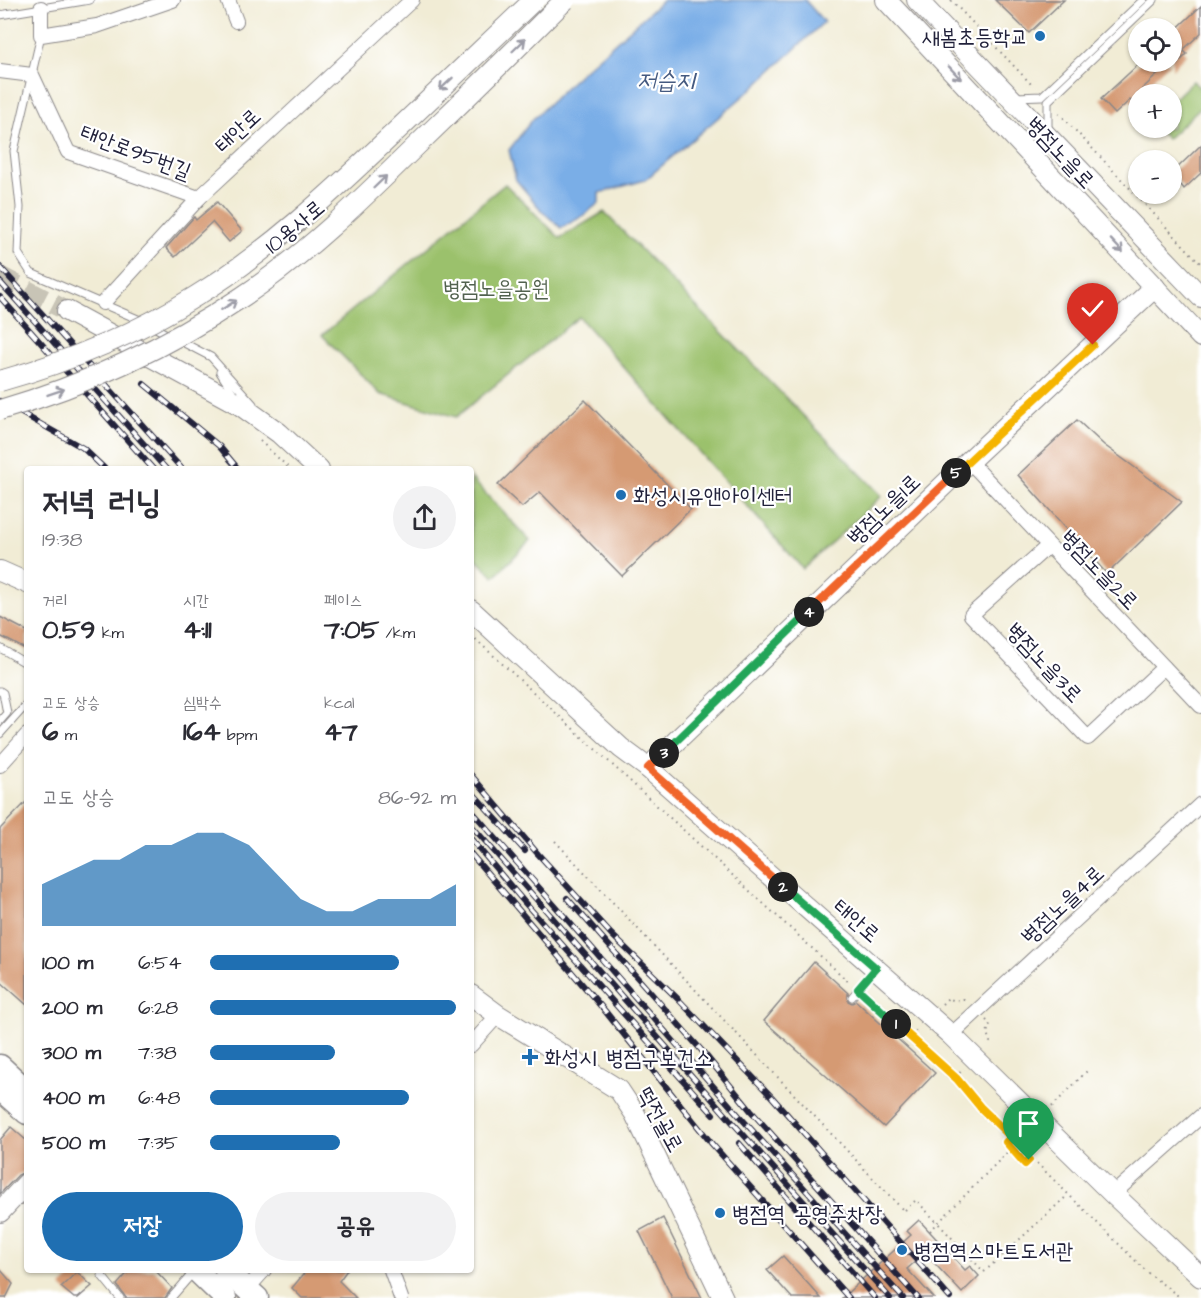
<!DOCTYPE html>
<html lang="ko">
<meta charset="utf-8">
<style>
:root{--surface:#fff;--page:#f2f2f3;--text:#2b2b33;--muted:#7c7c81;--accent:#1f6fb2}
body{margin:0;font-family:"Architects Daughter","Poor Story",sans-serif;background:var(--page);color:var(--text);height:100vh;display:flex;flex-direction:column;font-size:22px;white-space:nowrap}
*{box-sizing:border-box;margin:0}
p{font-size:20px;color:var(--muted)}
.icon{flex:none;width:33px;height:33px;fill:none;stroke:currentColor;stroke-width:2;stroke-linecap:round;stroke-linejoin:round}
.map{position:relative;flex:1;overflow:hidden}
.side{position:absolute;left:24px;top:466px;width:450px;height:807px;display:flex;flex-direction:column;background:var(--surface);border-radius:6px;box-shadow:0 2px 4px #0004}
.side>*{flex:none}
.buttons{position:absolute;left:1128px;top:18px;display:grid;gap:12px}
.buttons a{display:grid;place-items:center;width:54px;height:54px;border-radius:50%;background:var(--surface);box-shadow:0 2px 4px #0004;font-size:30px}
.pin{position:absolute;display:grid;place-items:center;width:51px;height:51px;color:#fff;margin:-62px -26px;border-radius:50% 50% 50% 0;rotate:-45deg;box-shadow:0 0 6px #0007}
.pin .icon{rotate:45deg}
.km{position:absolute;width:30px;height:30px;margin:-15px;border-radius:50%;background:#222;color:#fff;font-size:16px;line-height:30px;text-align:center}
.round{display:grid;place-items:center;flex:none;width:63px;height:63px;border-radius:32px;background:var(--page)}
.summary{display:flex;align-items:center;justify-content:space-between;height:102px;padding:0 18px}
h1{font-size:33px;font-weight:700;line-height:45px}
.figures{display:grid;grid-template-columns:repeat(3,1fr);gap:9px;height:102px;padding:6px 18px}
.figures div{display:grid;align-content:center}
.figures b{font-size:26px;font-weight:700}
.figures small{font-size:16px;font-weight:400}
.figures p{font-size:16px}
.chart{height:168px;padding:12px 18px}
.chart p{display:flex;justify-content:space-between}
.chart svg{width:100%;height:108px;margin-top:6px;fill:var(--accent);opacity:.7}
.primary-button{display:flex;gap:12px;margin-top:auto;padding:12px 18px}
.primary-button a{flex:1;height:69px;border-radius:36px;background:var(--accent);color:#fff;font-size:24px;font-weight:700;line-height:69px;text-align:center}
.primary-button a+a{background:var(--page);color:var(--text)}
ul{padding:0 18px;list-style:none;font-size:20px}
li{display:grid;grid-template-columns:96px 72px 1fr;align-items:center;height:45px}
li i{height:15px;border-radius:8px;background:var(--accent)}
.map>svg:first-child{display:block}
</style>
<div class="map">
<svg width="1201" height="1298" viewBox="0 0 1201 1298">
<rect width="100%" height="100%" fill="#fff"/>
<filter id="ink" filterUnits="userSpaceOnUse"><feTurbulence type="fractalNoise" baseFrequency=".0167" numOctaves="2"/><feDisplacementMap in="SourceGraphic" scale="12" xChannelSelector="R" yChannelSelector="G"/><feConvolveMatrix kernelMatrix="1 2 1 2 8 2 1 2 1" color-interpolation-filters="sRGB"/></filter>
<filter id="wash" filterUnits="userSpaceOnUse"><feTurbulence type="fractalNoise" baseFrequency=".008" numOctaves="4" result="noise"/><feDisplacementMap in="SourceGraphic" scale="24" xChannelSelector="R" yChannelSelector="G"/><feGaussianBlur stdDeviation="1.35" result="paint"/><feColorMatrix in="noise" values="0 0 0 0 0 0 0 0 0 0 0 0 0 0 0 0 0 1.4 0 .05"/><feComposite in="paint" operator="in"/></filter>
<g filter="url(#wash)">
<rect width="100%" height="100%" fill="#f1ecd5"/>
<g fill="#9bc16c" stroke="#5e7254" stroke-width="1.5">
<path d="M1193,81l8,8v18l-34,32 -11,-11h16v-27z"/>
<path d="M505,184l55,54 44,-26 278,284 -79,73 -224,-252 -123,100 -76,-23 -58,-59z"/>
<path d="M471,478l59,63 -36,36 -23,-24z"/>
</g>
<path fill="#7aaee7" stroke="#4e6891" stroke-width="1.5" d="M663,0h142l19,22 -69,64 -110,94 -46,13v10l-18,14 -20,11 -19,-17 -26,-31 -7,-30 23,-30 41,-40z"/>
<g id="blocks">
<g fill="#d59a73">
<path d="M995,0h69l-35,33z"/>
<path d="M1201,6v27l-18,17 4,4 -15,15v-36z"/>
<path d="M1141,62h30l-29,27 4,4 -8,1v6l-4,4 -4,-4 -15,14 -14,-15z"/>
<path d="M1201,145v28l-17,16 -12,-16z"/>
<path d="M217,202l25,29 -13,11 -17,-20 -37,35 -9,-9 28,-31 2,3z"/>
<path d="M585,400l106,109 -69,67 -82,-84 -18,15 -24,-22z"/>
<path d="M1077,420l27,25 78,57 -75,72 -89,-99z"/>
<path d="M0,617l27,14v19l-27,-14z"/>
<path d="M27,801v204l-27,-24v-152z"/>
<path d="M814,962l34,31v8l4,2 4,-2 79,72 -51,54 -120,-106z"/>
<path d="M11,1127l16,14v30l-9,4 -18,19v-54z"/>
<path d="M663,1218l39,80h-30l-33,-67z"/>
<path d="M919,1220l46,50 5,-4 9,10 -17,17 -37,-40 -18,16 27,29h-92l69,-63 -4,-4z"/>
<path d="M783,1256l38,42h-29l-25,-28z"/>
<path d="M0,1269l13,15 -7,14h-6z"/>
<path d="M130,1270h25l17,18 -7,10h-39l-9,-13z"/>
<path d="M307,1270h40l-8,11 17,17h-54l-10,-10z"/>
<path d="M77,1272l15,14 -14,12h-4l-13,-11z"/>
</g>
</g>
</g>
<g filter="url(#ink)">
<use href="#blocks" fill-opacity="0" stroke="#8a8788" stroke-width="1.5"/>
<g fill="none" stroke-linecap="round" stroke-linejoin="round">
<path stroke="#c8c4b6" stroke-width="20" stroke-dasharray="20 10" stroke-linecap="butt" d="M0,276l67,35"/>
<defs>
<g id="lane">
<path d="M0,15l90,-15"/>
<path d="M41,35l-27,116 6,56 -2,46 13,20 109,47 71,37 42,47"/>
<path d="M1016,97l26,-1 101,-96"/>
<path d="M1048,130v-29l106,-101"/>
<path d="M220,372l15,24"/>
<path d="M0,648l27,16"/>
<path d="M0,691l3,2 4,20 -7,8"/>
<path d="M0,734l27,-30"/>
<path d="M852,997l23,-28"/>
<path d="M102,1270v6l18,22"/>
<path d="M171,1298l20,-23 3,-1"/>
</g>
<g id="street">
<path d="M228,0l8,21"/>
<path d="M41,8v27l56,-9 76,-26"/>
<path d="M0,71l32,4 36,77 131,46"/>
<path d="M103,303l96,-105 213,-198"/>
<path d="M969,461l232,245"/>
<path d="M1048,546l-77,69 117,123 76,-71"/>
<path d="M0,765l27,-30"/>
<path d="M951,1035l250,-231"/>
<path d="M471,1045l27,-30"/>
<path d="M1113,1194l88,-78"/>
<path d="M391,1270l10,28"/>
<path d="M247,1289l17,-19"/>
</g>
<g id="secondary">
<path d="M886,0l315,337"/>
<path d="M917,0l284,297"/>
<path d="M67,311l173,94 39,28 40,37"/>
<path d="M0,571l27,12"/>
<path d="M471,610l150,138 27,20 303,267 162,159 88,83"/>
<path d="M648,768l321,-307 186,-174"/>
<path d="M471,995l27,20 121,75 16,24 88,184"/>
<path d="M0,1212l27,-29"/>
</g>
<g id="primary">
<path d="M0,1066l27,25"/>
<path d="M0,1089l27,24"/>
<path d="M196,1270l29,28"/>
<path d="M226,1270l31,28"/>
</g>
</defs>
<use href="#lane" stroke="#8a8788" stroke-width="9"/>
<use href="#street" stroke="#8a8788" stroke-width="16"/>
<use href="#secondary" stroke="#8a8788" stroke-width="22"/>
<use href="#primary" stroke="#8a8788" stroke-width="25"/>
<g stroke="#8a8788" stroke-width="2" stroke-dasharray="1.5 4.5" stroke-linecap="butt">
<path d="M951,0l81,85"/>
<path d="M1059,113l142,151"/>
<path d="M260,441l31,29"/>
<path d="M471,635l380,349"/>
<path d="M555,841l349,370 12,-11 68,72 84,-77"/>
<path d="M865,996l92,83 24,29 167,165 33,25"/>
<path d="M942,1004l6,-6 7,3 9,-2 3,2"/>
<path d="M986,1020l4,4 -3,9 3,9 -3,4"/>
<path d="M911,1036l8,-9"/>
<path d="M955,1077l9,-8"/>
<path d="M1011,1137l-5,5 19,22 4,-4 -15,-15"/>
</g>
<use href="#lane" stroke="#fff" stroke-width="7"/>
<use href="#street" stroke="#fff" stroke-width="14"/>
<use href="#secondary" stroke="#fff" stroke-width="20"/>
<use href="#primary" stroke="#fff" stroke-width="22"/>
<defs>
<g id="rail">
<path d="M0,267l183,203"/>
<path d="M0,282l167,188"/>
<path d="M0,297l154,173"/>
<path d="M144,384l75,62 20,24"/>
<path d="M0,401l83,47 23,22"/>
<path d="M471,775l67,79 73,80 67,65 93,97 179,202"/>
<path d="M471,791l54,60"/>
<path d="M471,810l271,309 161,179"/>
<path d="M471,825l263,299 156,174"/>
<path d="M471,839l54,64 188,211"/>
<path d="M471,854l134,157 107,133 137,154"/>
<path d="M567,898l136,154 48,59 167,187"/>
<path d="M739,1143l136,155"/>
</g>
</defs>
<use href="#rail" stroke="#22223b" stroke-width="6"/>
<use href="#rail" stroke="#fff" stroke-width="4" stroke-dasharray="11" stroke-linecap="butt"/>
<defs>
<g id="secondary-bridge">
<path d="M0,381c68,-19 136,-47 196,-85 72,-44 135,-103 196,-161 47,-45 95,-90 142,-135"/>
<path d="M0,410c86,-25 167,-63 242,-113 63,-42 117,-95 171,-148 51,-49 102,-99 152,-149"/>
</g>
</defs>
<use href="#secondary-bridge" stroke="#8a8788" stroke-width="22" stroke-linecap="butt"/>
<path stroke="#8a8788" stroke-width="2" stroke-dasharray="1.5 4.5" stroke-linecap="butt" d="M930,1231l159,-162"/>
<use href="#secondary-bridge" stroke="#fff" stroke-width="20"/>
</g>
<defs><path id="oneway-shaft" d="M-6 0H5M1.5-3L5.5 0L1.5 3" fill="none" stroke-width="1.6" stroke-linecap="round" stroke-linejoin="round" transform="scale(1.5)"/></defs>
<g stroke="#9c9ca7">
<use href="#oneway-shaft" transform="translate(519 45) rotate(-44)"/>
<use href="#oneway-shaft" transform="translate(955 73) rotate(47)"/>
<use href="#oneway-shaft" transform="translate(446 84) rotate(137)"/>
<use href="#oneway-shaft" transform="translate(380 182) rotate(-44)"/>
<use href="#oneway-shaft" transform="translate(1117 246) rotate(47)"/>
<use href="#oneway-shaft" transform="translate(229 305) rotate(-32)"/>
<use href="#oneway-shaft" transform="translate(56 392) rotate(-19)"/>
</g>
</g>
<g fill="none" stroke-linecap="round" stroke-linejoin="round" filter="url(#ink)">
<defs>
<path id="split-1" d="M896,1024l61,55 24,29 30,29 -5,5 19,22 4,-4"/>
<path id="split-2" d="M783,887l93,81 -18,21 38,35"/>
<path id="split-3" d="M664,753l-16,15 135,119"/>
<path id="split-4" d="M664,753l145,-141"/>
<path id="split-5" d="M809,612l147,-139"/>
<path id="split-6" d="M956,473l137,-128"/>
</defs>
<use href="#split-1" stroke="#fff" stroke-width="12"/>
<use href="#split-2" stroke="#fff" stroke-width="12"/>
<use href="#split-3" stroke="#fff" stroke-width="12"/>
<use href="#split-4" stroke="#fff" stroke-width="12"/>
<use href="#split-5" stroke="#fff" stroke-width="12"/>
<use href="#split-6" stroke="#fff" stroke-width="12"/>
<use href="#split-1" stroke="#f5b400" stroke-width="8"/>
<use href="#split-2" stroke="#22a559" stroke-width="8"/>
<use href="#split-3" stroke="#f0652b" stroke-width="8"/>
<use href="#split-4" stroke="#22a559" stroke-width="8"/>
<use href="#split-5" stroke="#f0652b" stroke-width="8"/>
<use href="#split-6" stroke="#f5b400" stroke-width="8"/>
</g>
<g fill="#1f6fb2" stroke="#fff" stroke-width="2">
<circle cx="1040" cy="36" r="6"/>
<circle cx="621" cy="495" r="6"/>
<path d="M527 1048h6v6h6v6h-6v6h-6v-6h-6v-6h6z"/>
<circle cx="720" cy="1213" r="6"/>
<circle cx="902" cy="1250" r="6"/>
</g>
<g text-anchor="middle" stroke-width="4.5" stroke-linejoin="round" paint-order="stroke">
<g font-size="22" fill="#22223b" stroke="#fff" text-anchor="start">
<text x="1028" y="44" text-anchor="end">새봄초등학교</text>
<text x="633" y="503">화성시유앤아이센터</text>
<text x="544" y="1065">화성시 병점구보건소</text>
<text x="732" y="1221">병점역 공영주차장</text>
<text x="914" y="1258">병점역스마트도서관</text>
</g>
<g font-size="22" fill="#22223b" stroke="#fff">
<text transform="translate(237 130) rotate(-43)" y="8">태안로</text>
<text transform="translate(136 151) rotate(21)" y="8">태안로95번길</text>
<text transform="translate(1061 152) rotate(47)" y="8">병점노을로</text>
<text transform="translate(294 226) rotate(-40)" y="8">10용사로</text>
<text transform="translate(883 509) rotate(-44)" y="8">병점노을1로</text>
<text transform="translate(1100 569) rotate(46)" y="8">병점노을2로</text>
<text transform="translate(1045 662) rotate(47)" y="8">병점노을3로</text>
<text transform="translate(1062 904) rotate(-43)" y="8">병점노을4로</text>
<text transform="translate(857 920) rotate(41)" y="8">태안로</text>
<text transform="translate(661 1119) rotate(61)" y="8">떡전골로</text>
</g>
<g font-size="22" fill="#52624f" stroke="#fff">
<text x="496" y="296">병점노을공원</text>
</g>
<g font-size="24" font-style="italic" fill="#455a80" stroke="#fff">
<text x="666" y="88">저습지</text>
</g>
</g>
</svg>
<div class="buttons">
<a><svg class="icon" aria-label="locate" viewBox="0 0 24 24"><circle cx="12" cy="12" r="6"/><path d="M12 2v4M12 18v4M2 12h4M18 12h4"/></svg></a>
<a>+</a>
<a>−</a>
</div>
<div class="pin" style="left:1029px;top:1160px;background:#1e9e55"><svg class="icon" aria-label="arrive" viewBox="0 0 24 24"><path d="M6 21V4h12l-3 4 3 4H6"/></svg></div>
<div class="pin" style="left:1093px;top:345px;background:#d93025"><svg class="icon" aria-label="check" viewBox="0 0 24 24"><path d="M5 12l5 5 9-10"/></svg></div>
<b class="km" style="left:896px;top:1024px">1</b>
<b class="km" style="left:783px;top:887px">2</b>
<b class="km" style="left:664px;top:753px">3</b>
<b class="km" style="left:809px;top:612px">4</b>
<b class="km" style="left:956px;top:473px">5</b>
<section class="side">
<div class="summary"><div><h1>저녁 러닝</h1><p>19:38</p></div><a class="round"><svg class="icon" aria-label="share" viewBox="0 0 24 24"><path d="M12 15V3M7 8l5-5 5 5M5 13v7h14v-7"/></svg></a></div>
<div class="figures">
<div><p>거리</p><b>0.59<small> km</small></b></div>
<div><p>시간</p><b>4:11</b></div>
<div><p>페이스</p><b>7:05<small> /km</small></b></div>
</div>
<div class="figures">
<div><p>고도 상승</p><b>6<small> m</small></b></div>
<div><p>심박수</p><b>164<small> bpm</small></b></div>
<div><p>kcal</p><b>47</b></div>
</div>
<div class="chart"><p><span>고도 상승</span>86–92 m</p>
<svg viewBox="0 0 160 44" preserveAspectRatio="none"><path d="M0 44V27L10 22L20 17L30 17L40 11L50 11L60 6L70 6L80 11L90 22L100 33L110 38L120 38L130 33L140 33L150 33L160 27V44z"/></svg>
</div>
<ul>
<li><b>100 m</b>6:54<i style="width:77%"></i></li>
<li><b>200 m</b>6:28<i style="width:100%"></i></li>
<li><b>300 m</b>7:38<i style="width:51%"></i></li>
<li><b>400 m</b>6:48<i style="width:81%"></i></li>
<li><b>500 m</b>7:35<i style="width:53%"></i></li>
</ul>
<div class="primary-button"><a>저장</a><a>공유</a></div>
</section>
</div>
